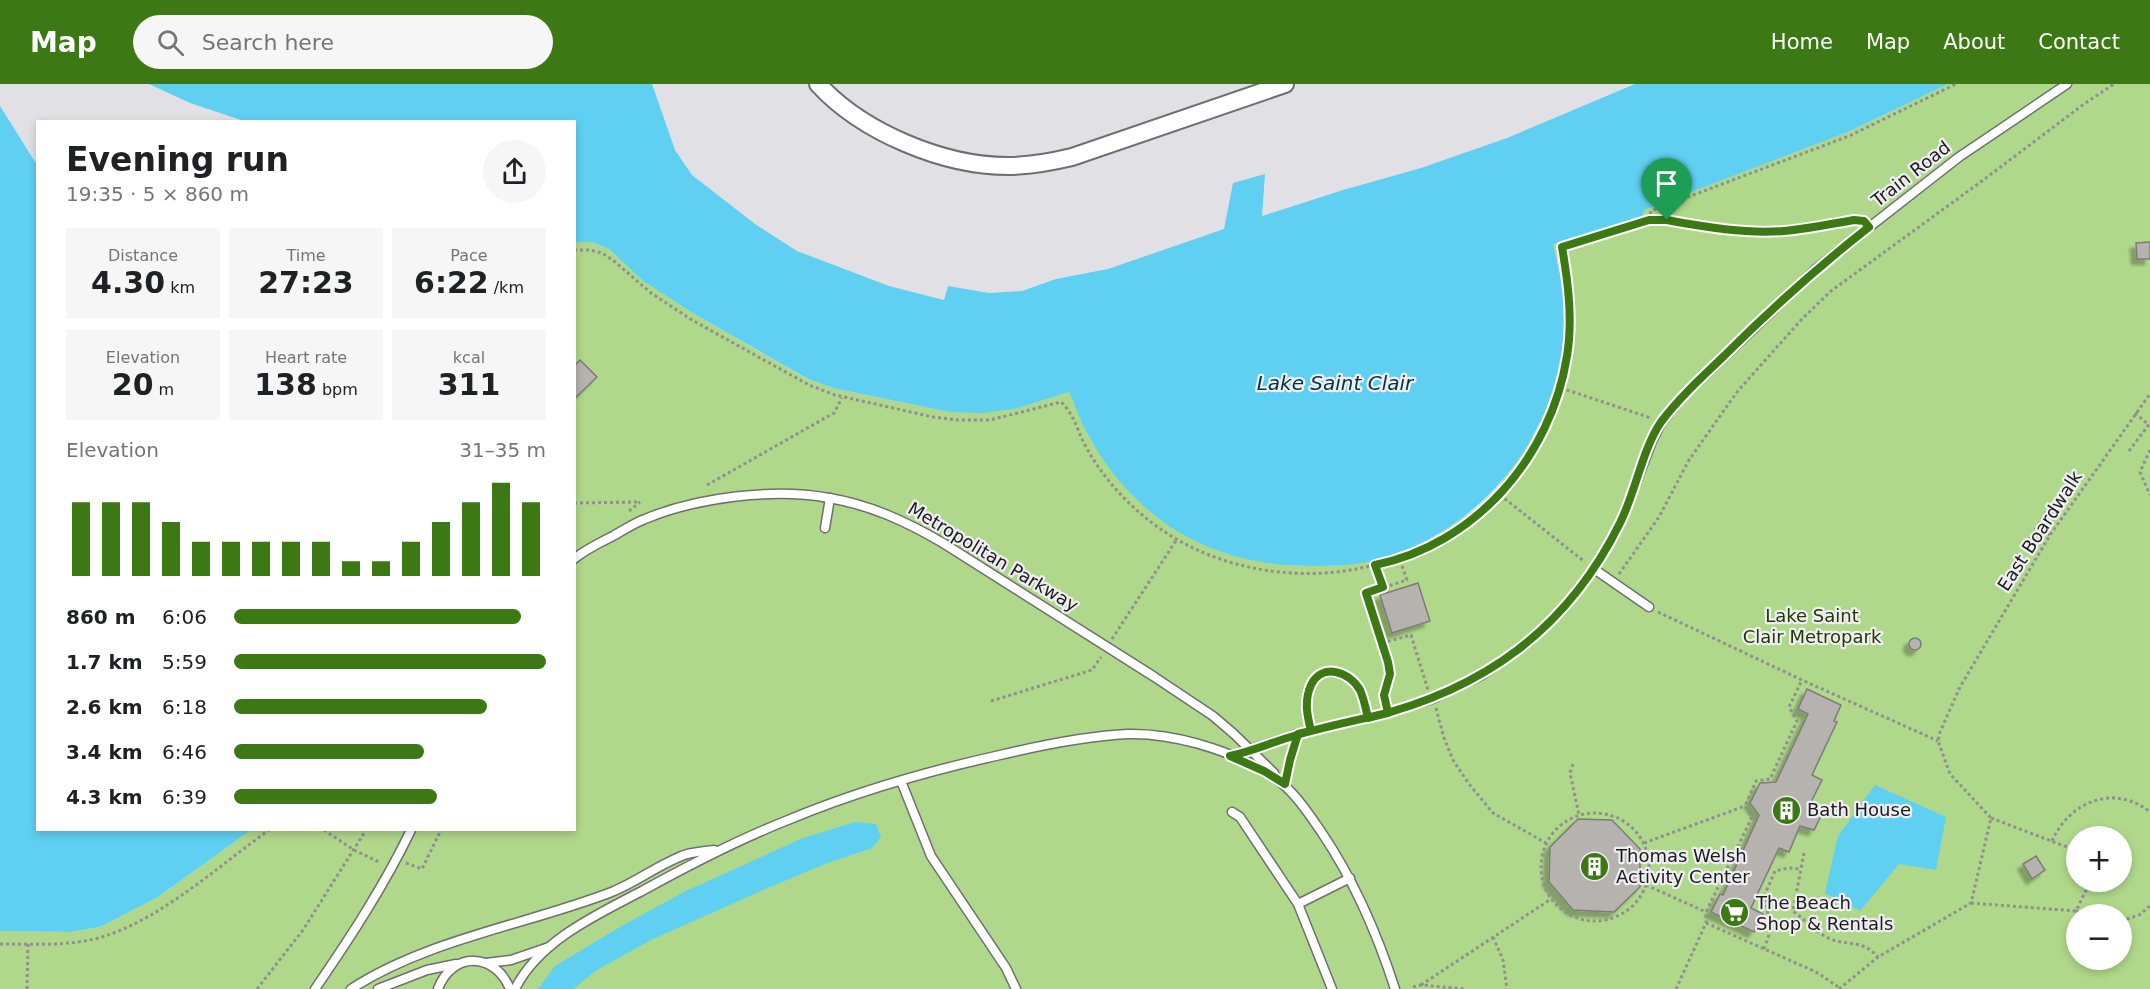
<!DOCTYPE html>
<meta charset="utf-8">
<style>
:root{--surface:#fff;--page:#f6f6f6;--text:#202124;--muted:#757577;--accent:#3c7914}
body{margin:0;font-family:"DejaVu Sans",sans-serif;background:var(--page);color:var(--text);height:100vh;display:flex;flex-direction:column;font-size:22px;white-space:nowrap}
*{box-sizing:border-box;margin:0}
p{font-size:20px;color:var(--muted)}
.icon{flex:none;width:33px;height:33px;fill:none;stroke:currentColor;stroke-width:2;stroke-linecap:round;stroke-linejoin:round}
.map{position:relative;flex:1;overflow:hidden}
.drawer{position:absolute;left:36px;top:36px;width:540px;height:711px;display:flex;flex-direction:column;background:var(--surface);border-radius:0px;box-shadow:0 3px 9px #0003}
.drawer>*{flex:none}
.tools{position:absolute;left:2066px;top:742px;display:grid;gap:12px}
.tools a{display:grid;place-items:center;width:66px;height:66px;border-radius:50%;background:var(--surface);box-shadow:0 3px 9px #0003;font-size:30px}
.pin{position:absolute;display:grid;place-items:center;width:51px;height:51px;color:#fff;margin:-62px -26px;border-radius:50% 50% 50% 0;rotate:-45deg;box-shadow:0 0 6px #0007}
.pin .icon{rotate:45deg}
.round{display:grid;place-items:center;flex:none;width:63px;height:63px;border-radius:32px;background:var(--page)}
.overview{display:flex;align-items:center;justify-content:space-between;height:102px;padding:0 30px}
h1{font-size:33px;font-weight:700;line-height:45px}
.stats{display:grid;grid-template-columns:repeat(3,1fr);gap:9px;height:102px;padding:6px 30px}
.stats div{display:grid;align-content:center;border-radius:0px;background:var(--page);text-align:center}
.stats b{font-size:30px;font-weight:700}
.stats small{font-size:16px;font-weight:400}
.stats p{font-size:16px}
.chart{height:168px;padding:12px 30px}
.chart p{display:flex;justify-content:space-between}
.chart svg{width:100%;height:108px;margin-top:6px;stroke:var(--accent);stroke-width:6}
ul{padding:0 30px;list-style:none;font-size:20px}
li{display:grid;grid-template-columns:96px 72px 1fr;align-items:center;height:45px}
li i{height:15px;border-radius:8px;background:var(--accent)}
header{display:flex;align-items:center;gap:36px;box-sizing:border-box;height:84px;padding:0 30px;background:var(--accent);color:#fff}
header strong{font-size:28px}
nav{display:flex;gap:33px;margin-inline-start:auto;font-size:21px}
.search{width:420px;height:54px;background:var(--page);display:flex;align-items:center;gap:15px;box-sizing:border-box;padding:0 21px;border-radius:33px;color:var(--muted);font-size:22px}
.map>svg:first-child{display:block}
</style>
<header>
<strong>Map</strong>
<div class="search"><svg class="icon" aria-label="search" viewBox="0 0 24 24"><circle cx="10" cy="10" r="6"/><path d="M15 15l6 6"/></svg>Search here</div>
<nav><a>Home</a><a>Map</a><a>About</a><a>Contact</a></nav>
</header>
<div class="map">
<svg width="2150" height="905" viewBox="0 0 2150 905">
<defs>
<filter id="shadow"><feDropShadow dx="-5.5" dy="5.5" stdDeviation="1.5" flood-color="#0004"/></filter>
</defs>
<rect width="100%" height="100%" fill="#e1e1e5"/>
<path fill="#b0d88a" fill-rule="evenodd" d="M1948,0h202v905h-2150v-58l70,1 30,-5 58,-30 93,-67h323l1,-588h17l17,7 34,32 48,31 116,67 26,9 116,24 66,-3 54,-17 20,45 17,26 47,51 31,21 109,31h41l42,-6 31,-11 32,-15 35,-24 24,-23 41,-59 22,-155 -8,-29 295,-112zM2076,753h45v45h-45zM2076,831h45v45h-45z"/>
<g fill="#5fd0f2">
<path d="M149,0h503l23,66 17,25 63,49 42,27 92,35 55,14 4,-14 41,7 33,-2 34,-12 52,-10 116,-40 9,-46 32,-9 -3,42 81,-26 78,-22 86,-30 128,-54h313l-100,48 -204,78 -2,8 -89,26c5,21 10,40 11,62 5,116 -75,223 -187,254 -20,5 -42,6 -63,6 -57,1 -116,-15 -161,-52 -25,-20 -48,-48 -63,-76 -9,-14 -14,-31 -21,-46l-54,17 -33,4 -33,-1 -116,-24 -25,-9 -117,-67 -48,-31 -34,-32 -17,-7h-17l-1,-120 -330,-1 -54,-18z"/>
<path d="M0,22l37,59 1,665h213l-93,67 -58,30 -30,5 -70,-1z"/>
<path d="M1875,701l71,32 -10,53 -37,-6 -39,47 -35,-18 13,-57z"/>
<path d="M855,738l21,2 5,13 -9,11 -47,16 -55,23 -119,53 -54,30 -24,19h-35l17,-23 70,-42 61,-33 117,-53z"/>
</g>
<g fill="#b5b2b0" stroke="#7e7b79" stroke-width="1.5" filter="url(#shadow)">
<path d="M2150,158v17h-13l-1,-16z"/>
<path d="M580,276l17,17 -23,22v-33z"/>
<path d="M1418,499l12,38 -38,12 -12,-38z"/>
<circle cx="1915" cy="560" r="6"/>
<path d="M1807,605l34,16 -7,16 3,1 -25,53 10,5 -13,26 13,8 -8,16 -14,-4 -11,26 -10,-4 -28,60 12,6 -9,18 -43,-20 9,-18 3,1 36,-80 -9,-12 10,-20 16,-1 32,-68 -10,-5z"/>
<path d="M1578,735l34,1 28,29v38l-26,25 -41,-2 -24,-28 1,-35z"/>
<path d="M2036,772l9,14 -13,9 -9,-15z"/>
</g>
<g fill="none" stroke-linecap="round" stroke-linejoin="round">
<defs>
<g id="service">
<path d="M825,444l5,-30"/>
<path d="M574,475c12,-10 25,-16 39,-23 11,-6 21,-13 32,-17 53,-22 128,-31 184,-21 42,7 78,24 114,45l210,133 60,40 21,18 40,39"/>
<path d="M1594,485l55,38"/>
<path d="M1311,647c-4,-15 -7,-26 -2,-42 9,-26 40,-19 51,1 4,9 6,19 8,28"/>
<path d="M1230,672l68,-22 90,-21 44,-14 50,-24 45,-32 35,-33 32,-41 27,-47 31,-81 9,-18 22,-27 134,-128 142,-111 108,-73"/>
<path d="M901,697l30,75 75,112 10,21"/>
<path d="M1285,700l5,-24 8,-26"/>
<path d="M1232,728l8,5 58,87 34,85"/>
<path d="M1298,820l52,-26"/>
<path d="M486,879l25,-3 38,-13"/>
<path d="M315,905c35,-51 69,-103 96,-159"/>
<path d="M351,905c75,-49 174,-64 258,-96 27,-10 51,-30 78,-39 8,-2 18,-3 27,-4"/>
<path d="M378,905l49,-19 29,-6"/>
<path d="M438,905c14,-38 57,-37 72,0"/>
<path d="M515,905c24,-48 81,-74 127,-98 47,-26 95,-51 146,-71 67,-28 140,-49 212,-65 42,-10 86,-19 128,-21 46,-1 96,15 135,36 27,15 42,38 59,63 33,49 55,100 73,156"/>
</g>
<path id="minor" d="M818,0c44,48 125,82 190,82 22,0 43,-4 64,-9l213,-73"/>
</defs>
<use href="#service" stroke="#6f6f72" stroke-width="11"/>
<use href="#minor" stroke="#6f6f72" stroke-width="20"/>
<g stroke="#909093" stroke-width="3" stroke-dasharray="3 3" stroke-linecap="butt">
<path d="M1649,136l2,-9 198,-75 107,-52"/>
<path d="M574,166h16l12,3 12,8 37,32 41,27 117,65 26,10 98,22 25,3h32l71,-18c13,12 16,28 24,43 19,36 49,67 83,89 55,35 125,47 188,35 14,-3 30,-5 44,-9 88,-29 154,-114 168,-205 5,-36 0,-73 -6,-108l87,-27h18l34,6 38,5h45l75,-11"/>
<path d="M1561,304l90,30"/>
<path d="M2135,329l14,12"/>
<path d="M2150,366l-10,22 10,23"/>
<path d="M2129,367l21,-28"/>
<path d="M707,401l127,-72 8,-15"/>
<path d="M1500,411l85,67"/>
<path d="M574,419l64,-1"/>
<path d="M629,427l11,-9"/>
<path d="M2037,443l13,8"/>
<path d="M2029,456l17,-28"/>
<path d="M1375,481l8,22"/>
<path d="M1619,490l40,-57 30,-57 48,-68 64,-72 30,-29 151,-110 102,-77 30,-20"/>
<path d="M1658,528l144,68 136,61"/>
<path d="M1112,555l65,-100"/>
<path d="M1382,559l29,-8 17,55"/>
<path d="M991,617l101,-31 9,-13"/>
<path d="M1385,618c-3,-11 5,-21 4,-32 -3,-26 -15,-53 -23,-77l41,-13 -7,-20"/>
<path d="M1436,624l8,30 9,22 16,24 24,29 53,30"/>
<path d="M1573,680l-3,9 9,42"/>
<circle cx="1595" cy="783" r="54"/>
<path d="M1991,734l81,31 4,4"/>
<path d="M324,746l30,20 27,13"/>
<path d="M2052,757c17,-39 62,-58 98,-29"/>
<path d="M1644,759l101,-37"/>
<path d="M1804,769l-11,58c11,8 21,19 33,26 19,10 35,1 52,20"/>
<path d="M406,779l16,6 19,-39"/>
<path d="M1646,801l60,27"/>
<path d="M1971,819l105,8 10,-21 1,-8"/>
<path d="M2076,827l9,4"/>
<path d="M2121,837l18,-6 11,-9"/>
<path d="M1706,839l110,49 24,16"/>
<path d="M1493,853l10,23 4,29"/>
<path d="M0,860c34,0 71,3 105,-8 57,-18 115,-71 164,-106"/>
<path d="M1764,865l5,-14 -1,-20 -3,-21 10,-23 13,-3 13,1"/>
<path d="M1421,901l130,-86"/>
<path d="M1413,903l8,-2 45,4"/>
<path d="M27,905l1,-45"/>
<path d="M257,905l46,-59 63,-100"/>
<path d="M1676,905l30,-66v-11l46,-95 -7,-11 11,-25 14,-2 27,-58 -8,-14 13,-27"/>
<path d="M1839,905l39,-32 93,-54 20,-85 -41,-44 -12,-33 2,-9 20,-45 90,-152 100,-141"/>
</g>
<use href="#service" stroke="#fff" stroke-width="8"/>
<use href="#minor" stroke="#fff" stroke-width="16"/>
</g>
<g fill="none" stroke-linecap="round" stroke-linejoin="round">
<defs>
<path id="route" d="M1667,136h-18l-87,27c6,35 11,73 5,109 -16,101 -91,188 -192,209l8,22 -17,6 22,69 2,12 -6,21 4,18c-30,7 -61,13 -91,22 -22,6 -44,16 -67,21l34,15 21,13 5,-24 8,-26 13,-3c-4,-16 -7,-30 0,-46 11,-23 39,-13 49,5 4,9 6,19 8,28 115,-28 199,-88 252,-195 16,-32 22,-73 41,-101 18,-24 41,-45 63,-66 46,-46 94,-89 145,-129l-5,-6 -10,-1c-23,4 -47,9 -70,11 -39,3 -79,-4 -117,-11"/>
</defs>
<use href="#route" stroke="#fff" stroke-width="12"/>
<use href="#route" stroke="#3c7914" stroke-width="8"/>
</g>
<defs>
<symbol id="building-disc" viewBox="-11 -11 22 22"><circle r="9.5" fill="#3c7914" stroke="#efeef2"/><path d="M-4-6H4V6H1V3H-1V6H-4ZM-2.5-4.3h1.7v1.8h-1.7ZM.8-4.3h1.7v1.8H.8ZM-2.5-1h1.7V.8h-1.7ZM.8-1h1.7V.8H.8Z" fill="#fff"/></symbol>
<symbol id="supermarket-disc" viewBox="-11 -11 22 22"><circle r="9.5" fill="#3c7914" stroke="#efeef2"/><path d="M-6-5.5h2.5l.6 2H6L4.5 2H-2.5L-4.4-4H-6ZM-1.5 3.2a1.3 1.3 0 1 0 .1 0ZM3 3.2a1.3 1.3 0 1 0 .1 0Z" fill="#fff"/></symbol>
</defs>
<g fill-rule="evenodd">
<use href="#building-disc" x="1770" y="710" width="33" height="33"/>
<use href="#building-disc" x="1578" y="766" width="33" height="33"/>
<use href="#supermarket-disc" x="1718" y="812" width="33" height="33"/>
</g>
<g text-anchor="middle" stroke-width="4.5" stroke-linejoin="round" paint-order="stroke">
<g font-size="18" fill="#1b1b1d" stroke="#efeef2">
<text transform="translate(1911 90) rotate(-38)" y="6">Train Road</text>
<text transform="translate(2040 447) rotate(-57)" y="6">East Boardwalk</text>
<text transform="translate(993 473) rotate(31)" y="6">Metropolitan Parkway</text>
</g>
<g font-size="18" fill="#223900" stroke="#efeef2">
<text x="1812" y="538">Lake Saint<tspan x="1812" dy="21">Clair Metropark</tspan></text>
</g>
<g font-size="18" fill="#1b1b1d" stroke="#efeef2" text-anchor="start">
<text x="1807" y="732">Bath House</text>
<text x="1616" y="778">Thomas Welsh<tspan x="1616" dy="21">Activity Center</tspan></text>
<text x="1756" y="825">The Beach<tspan x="1756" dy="21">Shop &amp; Rentals</tspan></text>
</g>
<g font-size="20" font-style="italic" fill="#003442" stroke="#efeef2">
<text x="1335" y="306">Lake Saint Clair</text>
</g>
</g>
</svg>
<div class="tools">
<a>+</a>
<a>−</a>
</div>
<div class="pin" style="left:1667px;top:136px;background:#1e9e55"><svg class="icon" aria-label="arrive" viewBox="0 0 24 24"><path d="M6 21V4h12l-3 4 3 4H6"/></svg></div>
<section class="drawer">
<div class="overview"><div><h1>Evening run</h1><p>19:35 · 5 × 860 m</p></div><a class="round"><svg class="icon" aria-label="share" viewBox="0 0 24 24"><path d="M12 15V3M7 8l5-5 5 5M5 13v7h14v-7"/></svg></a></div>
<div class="stats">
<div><p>Distance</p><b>4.30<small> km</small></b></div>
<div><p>Time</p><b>27:23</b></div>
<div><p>Pace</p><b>6:22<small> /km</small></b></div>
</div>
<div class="stats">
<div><p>Elevation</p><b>20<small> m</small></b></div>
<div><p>Heart rate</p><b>138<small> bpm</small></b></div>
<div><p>kcal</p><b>311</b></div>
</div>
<div class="chart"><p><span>Elevation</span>31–35 m</p>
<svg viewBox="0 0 160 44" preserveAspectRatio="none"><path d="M5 44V14M15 44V14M25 44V14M35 44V22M45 44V30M55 44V30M65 44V30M75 44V30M85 44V30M95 44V38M105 44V38M115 44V30M125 44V22M135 44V14M145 44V6M155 44V14"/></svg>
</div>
<ul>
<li><b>860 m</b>6:06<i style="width:92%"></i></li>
<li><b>1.7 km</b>5:59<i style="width:100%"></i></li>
<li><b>2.6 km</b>6:18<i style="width:81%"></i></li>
<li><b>3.4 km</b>6:46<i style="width:61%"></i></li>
<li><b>4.3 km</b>6:39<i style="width:65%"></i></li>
</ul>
</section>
</div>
